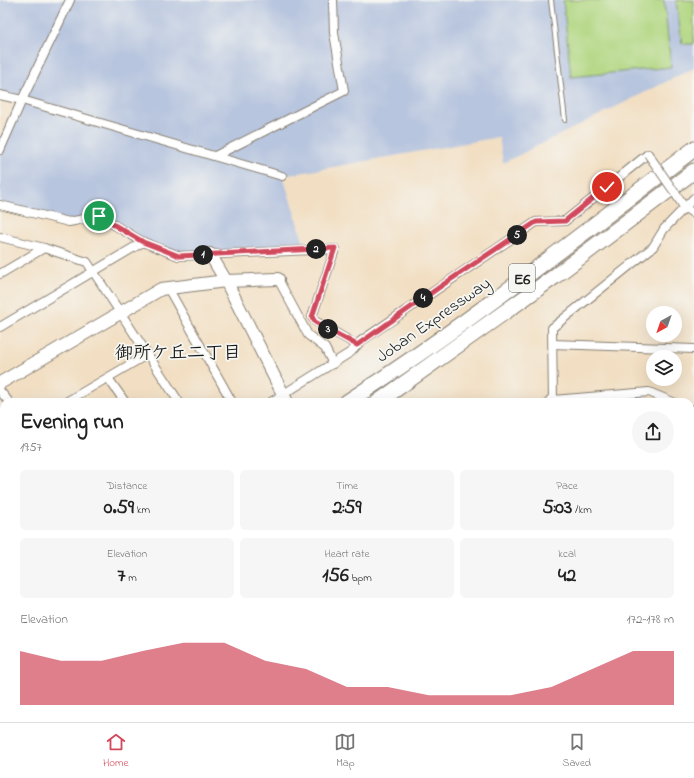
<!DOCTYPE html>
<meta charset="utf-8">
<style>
:root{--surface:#fff;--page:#f6f6f6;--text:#222;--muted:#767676;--line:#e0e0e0;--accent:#d1495b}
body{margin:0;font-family:"Indie Flower","Klee One",sans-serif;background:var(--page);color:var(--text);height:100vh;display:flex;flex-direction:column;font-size:15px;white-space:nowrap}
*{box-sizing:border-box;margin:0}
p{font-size:13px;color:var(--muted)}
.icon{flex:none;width:22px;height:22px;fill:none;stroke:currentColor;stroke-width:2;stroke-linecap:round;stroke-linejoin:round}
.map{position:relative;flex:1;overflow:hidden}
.panel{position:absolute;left:0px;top:398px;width:694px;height:324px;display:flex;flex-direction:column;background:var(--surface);border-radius:12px 12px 0 0;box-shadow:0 4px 16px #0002}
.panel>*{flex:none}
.needle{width:26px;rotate:220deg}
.tools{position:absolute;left:646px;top:306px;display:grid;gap:8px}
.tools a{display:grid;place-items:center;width:36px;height:36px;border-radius:50%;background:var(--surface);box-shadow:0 4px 16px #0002;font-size:20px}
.pin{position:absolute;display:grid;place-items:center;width:34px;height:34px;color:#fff;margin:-17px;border:2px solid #fff;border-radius:50%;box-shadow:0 1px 4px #0007}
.km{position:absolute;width:20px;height:20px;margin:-10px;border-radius:50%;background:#222;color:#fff;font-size:11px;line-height:20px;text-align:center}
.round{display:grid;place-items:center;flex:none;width:42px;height:42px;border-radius:21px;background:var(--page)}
.overview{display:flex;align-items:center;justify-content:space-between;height:68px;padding:0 20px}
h1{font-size:22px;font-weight:700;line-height:30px}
.stats{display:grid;grid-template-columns:repeat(3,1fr);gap:6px;height:68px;padding:4px 20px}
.stats div{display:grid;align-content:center;border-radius:6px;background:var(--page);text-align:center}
.stats b{font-size:20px;font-weight:700}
.stats small{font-size:11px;font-weight:400}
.stats p{font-size:11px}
.chart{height:112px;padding:8px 20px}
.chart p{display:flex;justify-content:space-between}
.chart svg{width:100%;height:72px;margin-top:4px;fill:var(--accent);opacity:.7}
.tabs{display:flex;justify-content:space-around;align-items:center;height:56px;border-top:1px solid var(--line);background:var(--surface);font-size:11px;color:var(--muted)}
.tabs a{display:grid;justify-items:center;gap:2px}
.tabs .current{color:var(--accent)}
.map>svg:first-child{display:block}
</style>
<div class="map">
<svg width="694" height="722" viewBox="0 0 694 722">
<rect width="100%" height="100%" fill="#f6f6f2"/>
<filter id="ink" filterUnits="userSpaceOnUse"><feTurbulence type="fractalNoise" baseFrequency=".025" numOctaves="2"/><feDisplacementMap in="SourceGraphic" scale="8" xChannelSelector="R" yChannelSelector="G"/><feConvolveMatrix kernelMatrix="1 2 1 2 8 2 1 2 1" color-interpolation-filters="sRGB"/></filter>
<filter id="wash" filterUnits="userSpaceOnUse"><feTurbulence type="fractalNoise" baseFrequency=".012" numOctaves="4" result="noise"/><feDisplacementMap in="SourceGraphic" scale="16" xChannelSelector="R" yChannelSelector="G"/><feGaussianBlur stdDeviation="0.9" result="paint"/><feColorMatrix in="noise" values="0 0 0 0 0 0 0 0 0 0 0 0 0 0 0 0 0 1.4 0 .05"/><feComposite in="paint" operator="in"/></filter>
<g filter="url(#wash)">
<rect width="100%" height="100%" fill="#f2dfc3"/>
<g fill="#cadcf9">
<path d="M643,395l15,7h-94z"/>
<path d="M690,416l4,2v248h-4z"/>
<path d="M690,676l4,1v45h-109v-4h105z"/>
</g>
<path fill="#b7c5de" d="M0,0h694v68l-191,95 -4,-26 -216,39 23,74 -121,5 -46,-15 -44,-25 -25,10 -70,-19v-66l18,-41 -18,-4z"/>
<g fill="#b0d67f" stroke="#66794e">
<path d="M563,0h101l7,67 -100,10z"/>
<path d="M676,0h18v44h-12z"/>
</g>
</g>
<g filter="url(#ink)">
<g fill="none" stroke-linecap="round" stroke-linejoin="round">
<defs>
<path id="lane" d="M551,0l14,120"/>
<g id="street">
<path d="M70,0l-48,100 260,76"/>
<path d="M0,95l22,5 -22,50"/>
<path d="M215,156l129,-65 -10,-58 -1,-33"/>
<path d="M675,193l9,14 10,7"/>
<path d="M0,205l69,17 30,-6 44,26 36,14 156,-7 -23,68 3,4 42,24"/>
<path d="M0,237l44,11 43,14 92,140"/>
<path d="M0,274l44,-26"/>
<path d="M278,279l30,56 17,13 8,16"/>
<path d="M168,288l64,114"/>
<path d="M0,327l143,-85"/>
<path d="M553,344l141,5"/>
<path d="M108,378l17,24"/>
<path d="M0,391l9,11"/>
<path d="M553,400l96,-8 24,10"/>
<path d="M66,402l82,-48"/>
<path d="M271,402l80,-50 10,-11 175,-119 29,-1 83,-67"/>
<path d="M553,402l-1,-74 101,-81 11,-18 30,-31"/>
<path d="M690,409l4,2"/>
<path d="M95,718l3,4"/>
<path d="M235,718l3,4"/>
<path d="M407,718l3,4"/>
<path d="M546,718v4"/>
</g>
<g id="secondary">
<path d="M210,254l16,27 61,121"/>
<path d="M0,383l161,-94 65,-8 52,-2"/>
<path d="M551,402l2,-2"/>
<path d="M0,460l4,5"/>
<path d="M0,477l4,6"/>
<path d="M690,671h4"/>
<path d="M164,718l3,4"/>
<path d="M176,718l3,4"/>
<path d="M49,722l7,-4"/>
<path d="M322,722l6,-4"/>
</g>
<g id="highway">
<path d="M347,402c120,-77 233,-167 347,-253"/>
<path d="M378,402l176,-125 140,-106"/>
<path d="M0,603l4,-2"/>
<path d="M0,625l4,-2"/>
</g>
</defs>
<use href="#lane" stroke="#877e70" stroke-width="6"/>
<use href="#street" stroke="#877e70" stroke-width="10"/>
<use href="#secondary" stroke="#877e70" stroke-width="14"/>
<use href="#highway" stroke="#877e70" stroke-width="17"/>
<use href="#lane" stroke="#fff" stroke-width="4"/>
<use href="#street" stroke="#fff" stroke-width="8"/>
<use href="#secondary" stroke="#fff" stroke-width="12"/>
<use href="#highway" stroke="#fff" stroke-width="15"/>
<defs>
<path id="street-bridge" d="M648,154l27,39"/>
</defs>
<use href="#street-bridge" stroke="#877e70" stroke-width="10" stroke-linecap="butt"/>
<use href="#street-bridge" stroke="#fff" stroke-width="8"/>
</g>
</g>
<g fill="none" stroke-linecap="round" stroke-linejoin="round" filter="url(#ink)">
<defs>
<path id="route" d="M99,216l44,26 36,14 156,-8 -23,69 3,5 42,23 87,-61 92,-62 29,-1 42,-34"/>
</defs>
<use href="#route" stroke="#fff" stroke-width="8"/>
<use href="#route" stroke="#d1495b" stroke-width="5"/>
</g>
<g text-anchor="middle" stroke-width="3.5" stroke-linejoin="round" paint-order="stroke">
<rect fill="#f6f6f2" stroke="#5d5d5c" stroke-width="1" x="509" y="264" width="26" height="28" rx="3"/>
<g font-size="16" font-weight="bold" fill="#1c1c1c">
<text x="522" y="284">E6</text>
</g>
<g font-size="17" fill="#1c1c1c" stroke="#f6f6f2">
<text transform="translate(433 319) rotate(-35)" y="6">Joban Expressway</text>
</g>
<g font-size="18" font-weight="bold" fill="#1c1c1c" stroke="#f6f6f2">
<text x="178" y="358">御所ケ丘二丁目</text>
</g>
</g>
</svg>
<div class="tools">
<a><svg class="needle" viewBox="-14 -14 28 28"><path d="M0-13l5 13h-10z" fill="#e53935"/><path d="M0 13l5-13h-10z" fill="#767676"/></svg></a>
<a><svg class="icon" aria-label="layers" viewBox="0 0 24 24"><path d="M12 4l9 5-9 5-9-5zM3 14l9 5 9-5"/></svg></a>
</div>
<div class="pin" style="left:99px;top:216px;background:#1e9e55"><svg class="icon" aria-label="arrive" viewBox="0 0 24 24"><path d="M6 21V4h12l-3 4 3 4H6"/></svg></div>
<div class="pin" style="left:607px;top:187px;background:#d93025"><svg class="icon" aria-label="check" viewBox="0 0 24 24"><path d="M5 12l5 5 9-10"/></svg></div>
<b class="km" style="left:203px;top:255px">1</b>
<b class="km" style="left:316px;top:249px">2</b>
<b class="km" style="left:328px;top:329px">3</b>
<b class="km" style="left:423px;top:298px">4</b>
<b class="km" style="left:517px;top:235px">5</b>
<section class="panel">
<div class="overview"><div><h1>Evening run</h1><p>19:57</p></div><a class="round"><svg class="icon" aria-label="share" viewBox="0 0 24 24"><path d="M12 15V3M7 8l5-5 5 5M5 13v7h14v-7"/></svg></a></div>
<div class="stats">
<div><p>Distance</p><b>0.59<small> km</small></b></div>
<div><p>Time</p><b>2:59</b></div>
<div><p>Pace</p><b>5:03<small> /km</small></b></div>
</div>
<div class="stats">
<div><p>Elevation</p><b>7<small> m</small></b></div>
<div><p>Heart rate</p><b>156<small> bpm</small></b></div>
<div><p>kcal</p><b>42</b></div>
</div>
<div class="chart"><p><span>Elevation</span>172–178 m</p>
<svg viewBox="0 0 160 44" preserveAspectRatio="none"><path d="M0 44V11L10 17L20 17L30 11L40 6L50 6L60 17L70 22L80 33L90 33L100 38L110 38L120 38L130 33L140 22L150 11L160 11V44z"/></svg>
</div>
</section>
</div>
<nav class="tabs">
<a class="current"><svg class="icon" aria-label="home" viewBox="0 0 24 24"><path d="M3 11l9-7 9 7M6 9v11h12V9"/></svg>Home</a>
<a><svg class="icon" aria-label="map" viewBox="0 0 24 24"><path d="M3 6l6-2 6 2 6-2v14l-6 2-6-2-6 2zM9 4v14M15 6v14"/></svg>Map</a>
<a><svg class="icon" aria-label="saved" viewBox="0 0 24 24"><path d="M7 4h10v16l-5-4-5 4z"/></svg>Saved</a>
</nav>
